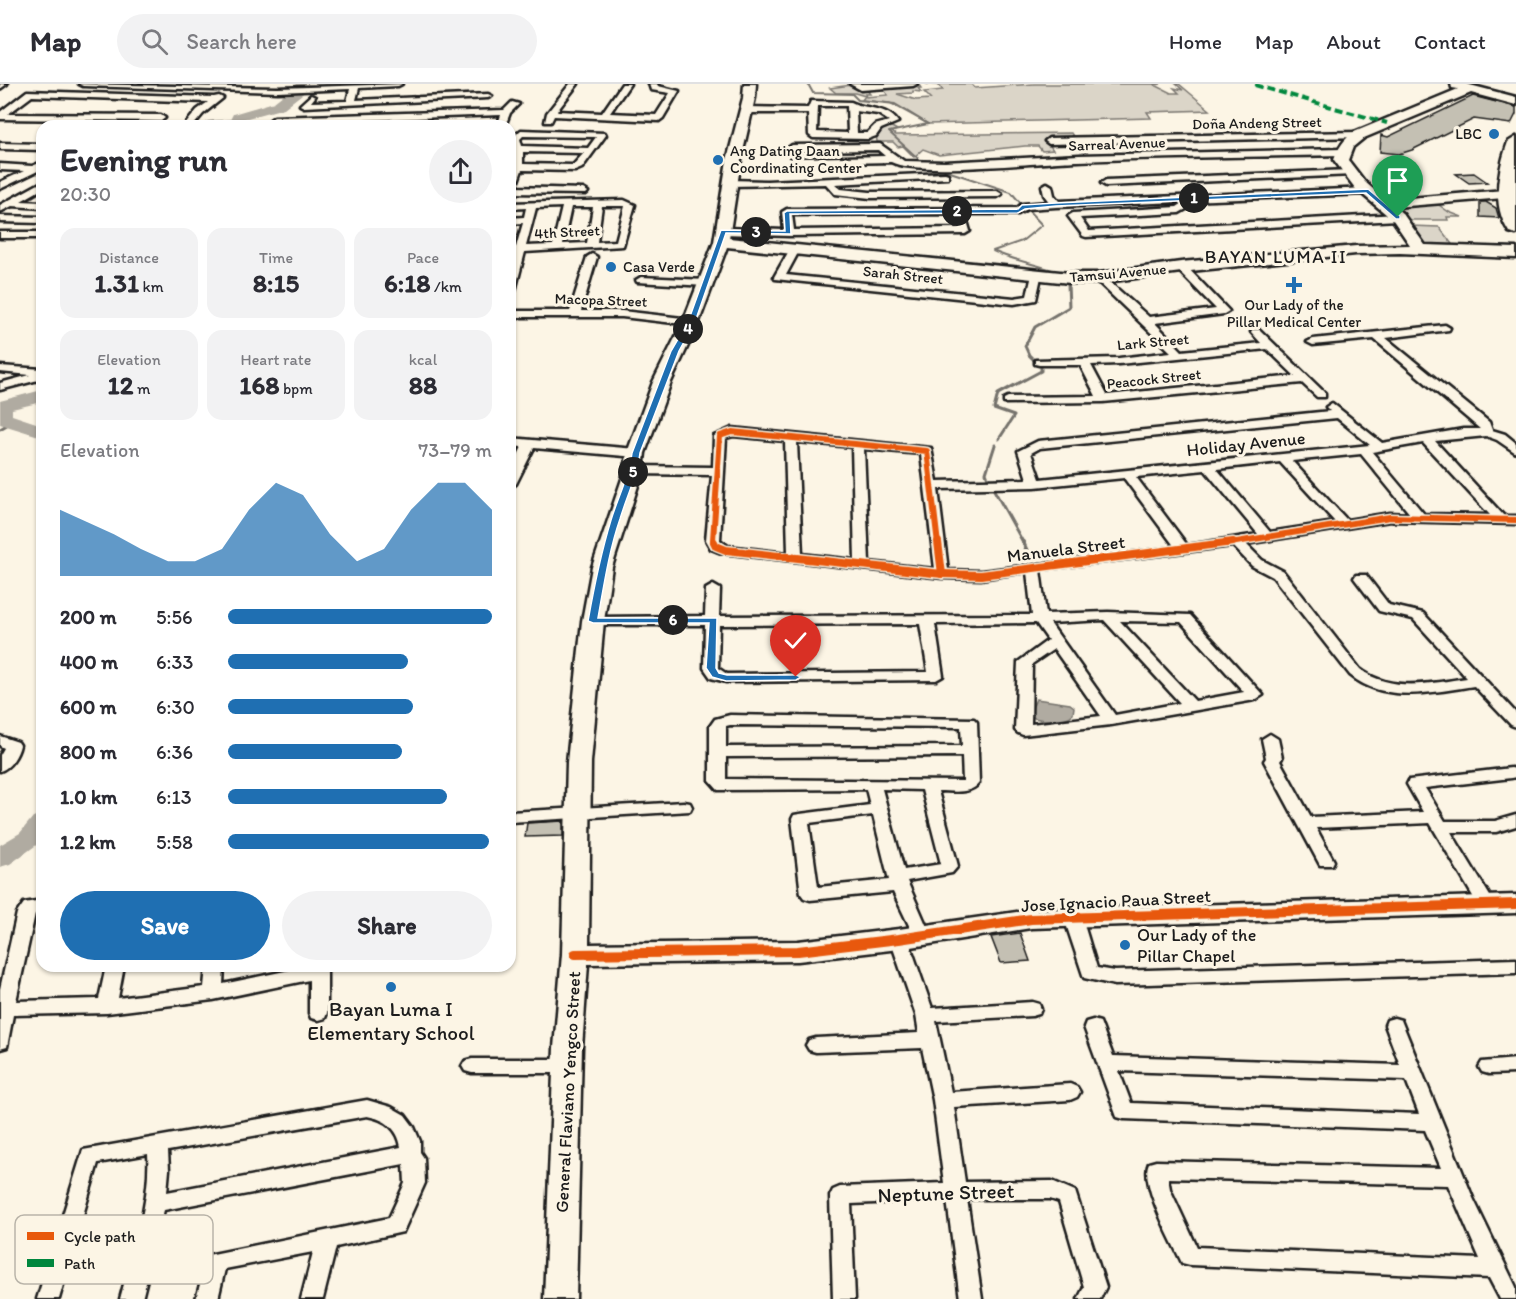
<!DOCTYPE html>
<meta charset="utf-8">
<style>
:root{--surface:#fff;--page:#f2f2f3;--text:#2b2b33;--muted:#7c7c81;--line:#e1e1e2;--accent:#1f6fb2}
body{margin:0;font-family:Itim,sans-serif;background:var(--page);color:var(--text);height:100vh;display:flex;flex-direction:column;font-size:22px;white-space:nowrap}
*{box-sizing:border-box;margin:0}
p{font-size:20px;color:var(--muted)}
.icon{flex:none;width:33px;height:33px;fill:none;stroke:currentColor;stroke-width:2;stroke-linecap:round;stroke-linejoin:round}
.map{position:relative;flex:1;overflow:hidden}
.sheet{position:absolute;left:36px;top:36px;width:480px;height:852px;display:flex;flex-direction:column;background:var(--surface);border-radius:18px;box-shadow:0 2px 4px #0004}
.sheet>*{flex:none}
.pin{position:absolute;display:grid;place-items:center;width:51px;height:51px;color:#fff;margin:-62px -26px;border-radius:50% 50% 50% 0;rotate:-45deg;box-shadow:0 0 6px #0007}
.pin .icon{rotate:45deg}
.km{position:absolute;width:30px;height:30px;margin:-15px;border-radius:50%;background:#222;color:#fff;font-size:16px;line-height:30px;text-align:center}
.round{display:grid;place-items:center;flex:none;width:63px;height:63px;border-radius:32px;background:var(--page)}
.headline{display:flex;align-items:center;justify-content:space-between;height:102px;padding:0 24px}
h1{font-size:33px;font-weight:700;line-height:45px}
.stats{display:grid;grid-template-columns:repeat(3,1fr);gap:9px;height:102px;padding:6px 24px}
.stats div{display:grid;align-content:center;border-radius:15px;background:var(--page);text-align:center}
.stats b{font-size:26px;font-weight:700}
.stats small{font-size:16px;font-weight:400}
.stats p{font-size:16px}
.chart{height:168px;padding:12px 24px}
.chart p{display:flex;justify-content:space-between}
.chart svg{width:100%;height:108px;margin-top:6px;fill:var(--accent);opacity:.7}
.primary-button{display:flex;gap:12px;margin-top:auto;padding:12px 24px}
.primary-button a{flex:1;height:69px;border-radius:36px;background:var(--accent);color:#fff;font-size:24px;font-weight:700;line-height:69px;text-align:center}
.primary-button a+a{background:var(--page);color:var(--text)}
ul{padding:0 24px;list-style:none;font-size:20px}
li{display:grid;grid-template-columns:96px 72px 1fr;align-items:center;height:45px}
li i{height:15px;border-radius:8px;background:var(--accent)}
header{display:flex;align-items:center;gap:36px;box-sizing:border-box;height:84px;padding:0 30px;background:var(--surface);border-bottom:2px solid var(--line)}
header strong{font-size:28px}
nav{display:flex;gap:33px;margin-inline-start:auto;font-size:21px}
.search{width:420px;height:54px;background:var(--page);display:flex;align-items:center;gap:15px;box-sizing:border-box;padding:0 21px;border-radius:33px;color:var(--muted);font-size:22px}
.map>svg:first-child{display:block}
</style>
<header>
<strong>Map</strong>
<div class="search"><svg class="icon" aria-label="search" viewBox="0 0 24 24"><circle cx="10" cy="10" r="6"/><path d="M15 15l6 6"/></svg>Search here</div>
<nav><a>Home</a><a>Map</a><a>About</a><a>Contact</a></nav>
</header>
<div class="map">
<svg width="1516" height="1215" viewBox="0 0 1516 1215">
<rect width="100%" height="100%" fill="#fcf5e5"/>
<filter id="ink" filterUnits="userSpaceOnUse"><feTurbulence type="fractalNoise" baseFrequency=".0167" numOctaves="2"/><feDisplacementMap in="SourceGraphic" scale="12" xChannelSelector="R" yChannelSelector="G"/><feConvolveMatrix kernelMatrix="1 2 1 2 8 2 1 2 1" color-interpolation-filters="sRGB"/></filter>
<g filter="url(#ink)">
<g fill="#dbd5c8" stroke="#7c7872" stroke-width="1.5">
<path d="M926,0h45l4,4 59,-4h127l-6,1 16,8h8l-5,-5 9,2 -7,-6h3l31,26 -63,2 4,6 -223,6 -38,-21 -28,-3 3,-4 -10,-3h-19l-6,-5 21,-3 5,4h10l4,5h-5l1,3 22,-2 -6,-7 37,-3 2,3h-3l3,4 -8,-1v2l-16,1 19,6 15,-1 -7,-7 19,-2 -5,-5z"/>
<path d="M888,41l9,5 -5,2 4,3 175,-2 4,6 -28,2 6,9 -11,1 -4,-5h-13l-86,9 -16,-6 -9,8 -11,-11 -5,1 -5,-5h-16l-1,-11z"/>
<path d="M1436,119l13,9 13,5h-15l1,3h-43l-14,-13z"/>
<path d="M1410,142l29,1 16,21 -31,-3z"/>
</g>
<path fill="#b0aba1" stroke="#75726c" stroke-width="1.5" d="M1036,615l34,5 4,3 -1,7c-8,8 -27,7 -39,4l-3,-7z"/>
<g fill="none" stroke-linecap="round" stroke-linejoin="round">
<g stroke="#75726c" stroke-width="2">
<path d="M808,0l5,9 39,1 6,6 37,4 33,20"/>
<path d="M203,42l5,-4 28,-2"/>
<path d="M922,78l-33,-30 39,-8"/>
<path d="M944,86l67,22 12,14"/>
<path d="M28,116l14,-9"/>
<path d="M1026,124l16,17 -20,16 -29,10c23,11 47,13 70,23"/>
<path d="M2,127l15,-5"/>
<path d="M1068,196v6"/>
</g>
<g stroke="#75726c" stroke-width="3">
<path d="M0,345l12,-7"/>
<path d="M999,355l15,-23 -20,-7 4,-15 43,-23v-4l-12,-12 -4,-9 10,-19 34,-20 -1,-23"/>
<path d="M990,399l-4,-10 9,-28"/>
<path d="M994,406l30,54"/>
</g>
<path stroke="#75726c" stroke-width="4" d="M1023,458l8,18"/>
<g fill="#b0aba1" fill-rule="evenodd">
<path d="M297,0h18l-31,24 -40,11 6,7h-17l-4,-4 4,-8 41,-12z"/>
<path d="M42,306v12l-30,7v6l30,10v12l-42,-13v-23z"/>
<path d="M42,730v27l-32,23 -10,3v-22l20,-12 13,-16z"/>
</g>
</g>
<g fill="#c4c0b3" stroke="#1c1c1c" stroke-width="1.5">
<path d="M1473,12l43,11v7l-5,10 -37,-5 -62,31 -13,4 -19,-2 1,-17 7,2z"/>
<path d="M1474,89l13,9 -18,1 -13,-9z"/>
<path d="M1480,118h6l10,6 3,10 -19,-1z"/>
<path d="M563,737v15l-38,1 2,-14z"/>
<path d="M1020,849l10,28 -29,2 -10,-26z"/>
</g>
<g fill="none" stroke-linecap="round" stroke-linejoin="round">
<defs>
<g id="street">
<path d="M0,0h7l-7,5z"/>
<path d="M79,0l199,4 124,-4 -4,2 -39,2 -3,12 132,-6 4,2 -4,2 -184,9 -4,-2 11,-10 4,2 -4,5 36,-1 3,-12 -72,3 -195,-6z"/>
<path d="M570,0h8l-21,27 45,2 20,-29h8l-20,29 46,2 14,-22 -19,-3 -2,-6h8l1,2 21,5 -16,27 -4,3 -105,-5 -3,6h-6l2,-9z"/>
<path d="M850,0h67l-4,2 -52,4z"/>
<path d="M27,7l187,6 5,-1 4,2 -20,16 -10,12h-9l13,-16 11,-8 -176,-6 -24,18 153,1 4,3 -4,3 -161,-2v-7z"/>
<path d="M811,17l40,1c14,8 35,3 47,20l-17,7 -5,7 -8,3 -55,-1 -4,-3 -1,-22h-61l-4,-3 4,-3 61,1zM818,22h29l1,27 -31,-1zM856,27l22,3 11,7 -14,4 -8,8h-10z"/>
<path d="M512,18l7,2 -9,9 -5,13h-8l4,-11 -227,8 -4,-3 4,-3 230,-7z"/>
<path d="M521,46l84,3 1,2 -24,33 -7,3 -53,-1 -6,17 67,2 5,3 -2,2 -76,-1c0,-19 7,-35 1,-54zM523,52l73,1 -8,11 -66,-2 -2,-7zM523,68l61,1 -11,12 -50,-1z"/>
<path d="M1359,48l4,3 -1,2 -313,7 -4,-3 4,-3z"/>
<path d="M0,59l42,1v6l-42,-1z"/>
<path d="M880,60l24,17 41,1 134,-7 264,-6 4,3 -4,3c-88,2 -177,2 -265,6 -37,1 -161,15 -187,1l-94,2 -4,-3 -5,-13 4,-3zM878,66l7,6 -85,2 -3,-7z"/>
<path d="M42,78v7l-42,20v-7l24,-11 -24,-1v-6l32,2z"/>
<path d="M1350,86l3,1v4l-247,11 -5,-3 5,-3z"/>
<path d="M945,89l3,1v4l-113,6 6,5 29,3 127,-1 5,3 -5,3 -127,1 -35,-4 -9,-10 -97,2 -5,-3 5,-3 38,1z"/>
<path d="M42,98v7l-21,12 21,1v6l-30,-2 -12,6v-7z"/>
<path d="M1047,99l5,3 2,9 5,6 309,-13 5,3 -5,3 -180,7v7l-9,5 -99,5 9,13 309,-17 5,3 -5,3 -312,17 -3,-1 -15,-20 5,-3 104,-6 3,-2 -1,-3 -123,5 -29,2 -9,5h-53l5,17 -5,3 -176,2 -66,-2 -5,-3 5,-3 61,2 -2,-18 5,-3 230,-1 5,-4 27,-2 -5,-7 -2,-9zM955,130l4,14 -165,2 -2,-15z"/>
<path d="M624,116l11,5 -12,41 -98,6 -10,39 -5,3v-23l5,-18h-5v-6h6l7,-24 -13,1v-6l14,-1 2,-9 -16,1v-6zM602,122h23l-9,35 -19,1zM562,123l-9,38 -27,1 10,-38zM571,123h22l-6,36 -24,1z"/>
<path d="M0,132l42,1v6l-42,-1z"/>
<rect x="0" y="148" width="42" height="6"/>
<path d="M794,164l5,3 -13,24 228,23 13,-2 5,-21 9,2 -5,23 -22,4 -239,-25 -1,-2 16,-28z"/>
<path d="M592,170l5,3 -16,54h41l69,8 5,3 -5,3 -69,-8h-112v-6h60l17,-54z"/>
<path d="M1177,181h8l44,46 -5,3 -69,9 27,28 79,-8 -10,-11 1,-2h8l65,63v4h-8l-15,-14 -199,19 -99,1v-4l4,-2 88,-1 -16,-31h-41l-4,-1v-4l84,-2 52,-6 -77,-74 9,-2 46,41 67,-8 -39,-40zM1267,265l28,27 -188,19 -16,-30 28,-1z"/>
<path d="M641,193l65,3 5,3 -5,3 -69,-4 -1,-2z"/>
<path d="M1445,241l5,3 -1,2 -63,8 103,84 3,8 13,4 11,9v10l-19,-13 -11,-4 -51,5 69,75h12v8l-126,-3 -144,23 16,16 21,11 77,98c31,24 71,14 107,9l-54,-59 -34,-8 -25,-33 2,-3h10l23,30 34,8 93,100v14l-5,-2 -37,-39c-41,6 -89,18 -124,-11l-77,-98 -21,-11 -19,-20 -193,24 6,44 62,-2 82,3 73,80 -8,5 -144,25 -88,10 -5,-2 -3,-3 3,-68 30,-22 -12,-17 -101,1 8,52 -7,4 -210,2 -15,-4 -7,-10 1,-43h-112l-7,-4 7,-4 112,-1 1,-27 7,-4 7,4 -1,27 313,-1 -5,-43 -46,7 -39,-1 -221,-25 -10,-4 -5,-9 6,-65 -78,-1 -6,-4 6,-4 79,1 1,-31 18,-8 199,20 6,33 90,-2 -9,-28 20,-10 292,-30 -4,-4 6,-4 50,40 81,-14h17l-106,-90 -61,6 -6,-3 6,-3zM1337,334l33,27 -330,34 -9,-26 9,-5zM733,352l52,5 3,112 -60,-7 -8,-6 6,-102zM797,358l55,5 3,113 -53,-6zM1423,359l67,72 -66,-1 -52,-62zM864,365l57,5 14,115 -66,-7zM1361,370l49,60 -20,-1 -43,7 -55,-59zM1280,378l55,60 -65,10 -53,-63zM1205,386l53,64 -71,11 -51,-68zM1124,394l51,69 -194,24 -33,-1 -10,-81 97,-2zM1104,536l76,83 -65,12 -65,-92zM1120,537l61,1 63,70 -49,9zM920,540l8,48 -201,2 -9,-6 1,-43zM1054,565l47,67 -70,8 1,-60z"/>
<path d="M0,282l42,3v10l-42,11v-7l30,-8 -30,-3z"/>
<path d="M510,354l126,11 6,4 -6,4 -102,-9 -18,36 -6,4v-17l12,-24 -12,-1z"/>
<path d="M730,631l244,4 3,3 2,61c-9,12 -27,8 -41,8l20,75 -6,7 -45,8 24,55 -3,4 -6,2 -6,-2 -23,-48 -83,8 -6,-2 -3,-4 -9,-75 2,-4 6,-1 70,-9 -4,-16 -148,1 -8,-9v-55l5,-7zM730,641l231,2 1,19 -236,1v-21zM962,672l1,25 -237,-2v-22zM882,705l40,1 19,74 -37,6zM873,731l16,65 -71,7 -9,-64z"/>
<path d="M1270,650l8,5 4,19 -2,3 31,56 112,-5 -16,-28 2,-4 102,-12 5,1v8l-5,1 -86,10 20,33h50l21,-6v11l-20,6h-45l45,74 -3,4h-12l-51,-87 -114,5 18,33 -2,4h-12l-56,-104 2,-3 -4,-19z"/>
<path d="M0,652l18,6 2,3c-2,10 -10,23 -20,26v-16l4,-7 -4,-2z"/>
<path d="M684,718l6,1 2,4 -2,4 -180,11v-10z"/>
<path d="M42,816v12l-7,2 -19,87 83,-2 7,-33h18l-6,32 86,-11 2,-21h18l-1,18 86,-18h18v47l-2,5 -7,2 -7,-2 -2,-5v-33l-96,20 -106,13 -94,2 -6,32 -7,2v-60l17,-76 7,-10z"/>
<path d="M1073,828l6,2 3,4 15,50 18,3 401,-12v14l-401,12 -31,-7 -20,-60 3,-4z"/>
<path d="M899,849l6,1 3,5 24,69 100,-6 7,2 2,5 -2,5 -7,2 -96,5 15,71 119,-8 7,3 3,5 -3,5 -7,3 -116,7 11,75 87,-1 23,10 31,96 -6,12h-22l6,-12 -25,-85 -9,-3h-83l15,100h-22l-13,-99 -96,4 4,95h-22l-3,-103 3,-6 7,-3 104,-4 -11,-83 -11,-52 -106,4 -7,-2 -3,-5 3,-5 7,-2 103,-5 -3,-18 -26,-76 3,-5z"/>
<path d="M1394,934l7,2 2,5 70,173 43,89v12h-16l-11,-21 -299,-13 -8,-2c-9,-20 -43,-81 -33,-100l7,-2 285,7 -16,-38 -301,-11 -7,-2 -33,-90 2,-5 7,-2 7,2 13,34 287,9 -15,-40 2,-5zM1119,987l287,9 13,34 -288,-11zM1168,1094l280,7 32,74 -283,-12 -27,-58z"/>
<path d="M472,975h96l7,2 3,5 -3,5 -7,2h-96l-7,-2 -3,-5 3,-5z"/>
<path d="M1516,975v14l-27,1 -7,-2 -3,-5 3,-5z"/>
<path d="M367,1016l24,7 14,8 9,12 6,14v11l4,6 1,25 -22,49 -67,15 -13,52h-22l12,-47 -88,17 -7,30h-22l12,-44 181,-37 16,-35 -1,-19 -240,46 -22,89h-22c12,-47 31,-96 28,-145l-50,9 -39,136h-22l46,-149zM367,1032c18,3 31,12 34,31l-234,45 2,-22 -1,-19z"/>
</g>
<path id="secondary" d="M744,0h12l-1,14 -14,62 -12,78 341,35h29l82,-11 175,-16 54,-1 -17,-25 -38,-32 -21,-28c4,-12 10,-21 20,-28l104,-43 -6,-1 -1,-4h15l50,13v8l-45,-12 -107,45 -11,9 -5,13 17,22 21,18 130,-11v8l-121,10 8,7 22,31 91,3v10l-116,-5 -44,1 -175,18 -82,11h-29l-343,-36 -28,75 -28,60 -26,71 -2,17 -31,97 -8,54 -13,141 -2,182 209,-3 101,-12 132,-19 485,-15v18l-485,15 -132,21 -101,12 -210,3 -6,84 -6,251h-32l10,-251 8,-94 5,-192 15,-141 10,-54 33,-97 2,-17 26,-71 30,-60 31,-80 13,-82 16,-62z"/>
<path id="highway" d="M1516,53v97l-7,-2c-18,-27 -11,-62 -1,-90z"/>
</defs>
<use href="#street" stroke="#1c1c1c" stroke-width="5"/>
<use href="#secondary" stroke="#1c1c1c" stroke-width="5"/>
<use href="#highway" stroke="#1c1c1c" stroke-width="5"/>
<use href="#street" fill="#fcf5e5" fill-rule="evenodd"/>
<use href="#secondary" fill="#fcf5e5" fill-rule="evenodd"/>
<use href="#highway" fill="#fcf5e5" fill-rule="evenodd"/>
<path stroke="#00873e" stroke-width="4" stroke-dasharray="8 4" stroke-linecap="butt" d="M1255,1l132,38"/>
<defs>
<g id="cycleway-far2">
<path d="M715,460l-2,-4 7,-104 12,-4 195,19 11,93"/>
<path d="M1224,460l166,-27 126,3"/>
</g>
<g id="cycleway-far1">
<path d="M714,458l2,4 10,4 216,24"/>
<path d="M938,458l4,32"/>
<path d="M942,490l39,1 252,-33"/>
</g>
<path id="cycleway" d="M575,870l223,-3 101,-12 132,-20 485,-15"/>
</defs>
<use href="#cycleway-far2" stroke="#fcf5e5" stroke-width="9"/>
<use href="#cycleway-far1" stroke="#fcf5e5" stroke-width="11"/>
<use href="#cycleway" stroke="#fcf5e5" stroke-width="14"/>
<use href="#cycleway-far2" stroke="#e8590c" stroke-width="6"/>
<use href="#cycleway-far1" stroke="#e8590c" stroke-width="8"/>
<use href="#cycleway" stroke="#e8590c" stroke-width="10"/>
</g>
</g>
<path fill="#1f6fb2" stroke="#fff" stroke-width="1.5" d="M1368,105l32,27v3h-4l-30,-26 -310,13 -31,3 -7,4 -228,1 1,20 -65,-1 -31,89 -16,29 -39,102c-3,23 -13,43 -20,66 -11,32 -16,66 -22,99h119l-1,50 3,5 8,2h69l5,2 -5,3 -70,1 -14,-4 -6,-9 3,-45h-116l-5,-2c6,-34 13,-68 23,-101 7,-23 18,-43 21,-67l39,-102 17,-29 33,-92 64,1 -1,-18 3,-2 231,-2 4,-4 34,-2z"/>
<g fill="#1f6fb2" stroke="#fcf5e5" stroke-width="2">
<circle cx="1494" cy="50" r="6"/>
<circle cx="718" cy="76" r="6"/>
<circle cx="611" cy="183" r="6"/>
<path d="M1291 192h6v6h6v6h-6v6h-6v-6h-6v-6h6z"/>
<circle cx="1125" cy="861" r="6"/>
<circle cx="391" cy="903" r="6"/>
</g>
<g text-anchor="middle" stroke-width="6" stroke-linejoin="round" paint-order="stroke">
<g font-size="15" fill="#1c1c1c" stroke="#fcf5e5">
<text transform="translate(1257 39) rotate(-1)" y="5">Doña Andeng Street</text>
<text transform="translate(1117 60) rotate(-2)" y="5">Sarreal Avenue</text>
<text transform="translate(567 148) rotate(-3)" y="5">4th Street</text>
<text transform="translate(1118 189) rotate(-5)" y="5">Tamsui Avenue</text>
<text transform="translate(903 191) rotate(6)" y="5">Sarah Street</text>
<text transform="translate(601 216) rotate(2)" y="5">Macopa Street</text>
<text transform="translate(1153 258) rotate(-5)" y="5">Lark Street</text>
<text transform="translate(1154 295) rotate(-6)" y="5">Peacock Street</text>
</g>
<g font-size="15" fill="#1c1c1c" stroke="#fcf5e5" text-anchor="start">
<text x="1482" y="55" text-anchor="end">LBC</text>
<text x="730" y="72">Ang Dating Daan<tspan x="730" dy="17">Coordinating Center</tspan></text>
<text x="623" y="188">Casa Verde</text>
<text x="1294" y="226" text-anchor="middle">Our Lady of the<tspan x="1294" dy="17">Pillar Medical Center</tspan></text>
</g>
<g font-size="18" letter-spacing="1.5" fill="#1c1c1c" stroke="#fcf5e5">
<text x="1276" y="179">BAYAN LUMA II</text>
</g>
<g font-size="18" fill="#1c1c1c" stroke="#fcf5e5">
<text transform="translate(1246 360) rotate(-6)" y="6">Holiday Avenue</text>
<text transform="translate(1066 465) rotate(-7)" y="6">Manuela Street</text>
<text transform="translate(1116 817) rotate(-3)" y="6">Jose Ignacio Paua Street</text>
<text transform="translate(568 1008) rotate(-87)" y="6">General Flaviano Yengco Street</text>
</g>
<g font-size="18" fill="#1c1c1c" stroke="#fcf5e5" text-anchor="start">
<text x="1137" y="857">Our Lady of the<tspan x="1137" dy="21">Pillar Chapel</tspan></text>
</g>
<g font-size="21" fill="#1c1c1c" stroke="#fcf5e5">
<text x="391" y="932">Bayan Luma I<tspan x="391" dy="24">Elementary School</tspan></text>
</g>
<g font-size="21" fill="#1c1c1c" stroke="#fcf5e5">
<text transform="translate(946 1109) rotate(-2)" y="7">Neptune Street</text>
</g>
</g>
<rect x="15" y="1131" width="198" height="69" rx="9" fill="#fcf5e5" stroke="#b9b4a9" stroke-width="1.5"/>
<rect x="27" y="1148" width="27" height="8" fill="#e8590c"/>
<rect x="27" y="1175" width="27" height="8" fill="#00873e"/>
<g font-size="16" fill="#1c1c1c">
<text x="64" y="1158">Cycle path</text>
<text x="64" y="1185">Path</text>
</g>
</svg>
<div class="pin" style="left:1398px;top:133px;background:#1e9e55"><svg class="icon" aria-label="arrive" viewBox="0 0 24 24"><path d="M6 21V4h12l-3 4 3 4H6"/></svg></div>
<div class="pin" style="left:796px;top:593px;background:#d93025"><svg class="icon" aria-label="check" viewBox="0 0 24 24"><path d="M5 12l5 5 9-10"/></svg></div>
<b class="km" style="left:1194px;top:114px">1</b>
<b class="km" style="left:957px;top:127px">2</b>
<b class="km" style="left:756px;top:148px">3</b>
<b class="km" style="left:688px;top:245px">4</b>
<b class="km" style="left:633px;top:388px">5</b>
<b class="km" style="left:673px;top:536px">6</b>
<section class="sheet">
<div class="headline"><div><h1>Evening run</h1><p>20:30</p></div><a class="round"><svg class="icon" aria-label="share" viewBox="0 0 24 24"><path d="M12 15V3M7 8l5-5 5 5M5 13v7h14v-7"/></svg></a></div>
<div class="stats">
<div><p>Distance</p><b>1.31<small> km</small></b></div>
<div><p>Time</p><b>8:15</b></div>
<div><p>Pace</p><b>6:18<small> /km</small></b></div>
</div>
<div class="stats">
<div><p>Elevation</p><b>12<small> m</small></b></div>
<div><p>Heart rate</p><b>168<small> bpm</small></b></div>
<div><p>kcal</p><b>88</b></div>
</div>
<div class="chart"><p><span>Elevation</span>73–79 m</p>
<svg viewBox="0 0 160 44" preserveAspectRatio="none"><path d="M0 44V17L10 22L20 27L30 33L40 38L50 38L60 33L70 17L80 6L90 11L100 27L110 38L120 33L130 17L140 6L150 6L160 17V44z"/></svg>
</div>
<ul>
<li><b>200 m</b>5:56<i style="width:100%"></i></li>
<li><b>400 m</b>6:33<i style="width:68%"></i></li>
<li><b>600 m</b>6:30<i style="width:70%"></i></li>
<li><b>800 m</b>6:36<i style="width:66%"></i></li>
<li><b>1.0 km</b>6:13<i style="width:83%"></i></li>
<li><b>1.2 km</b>5:58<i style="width:99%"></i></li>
</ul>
<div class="primary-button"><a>Save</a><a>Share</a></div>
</section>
</div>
